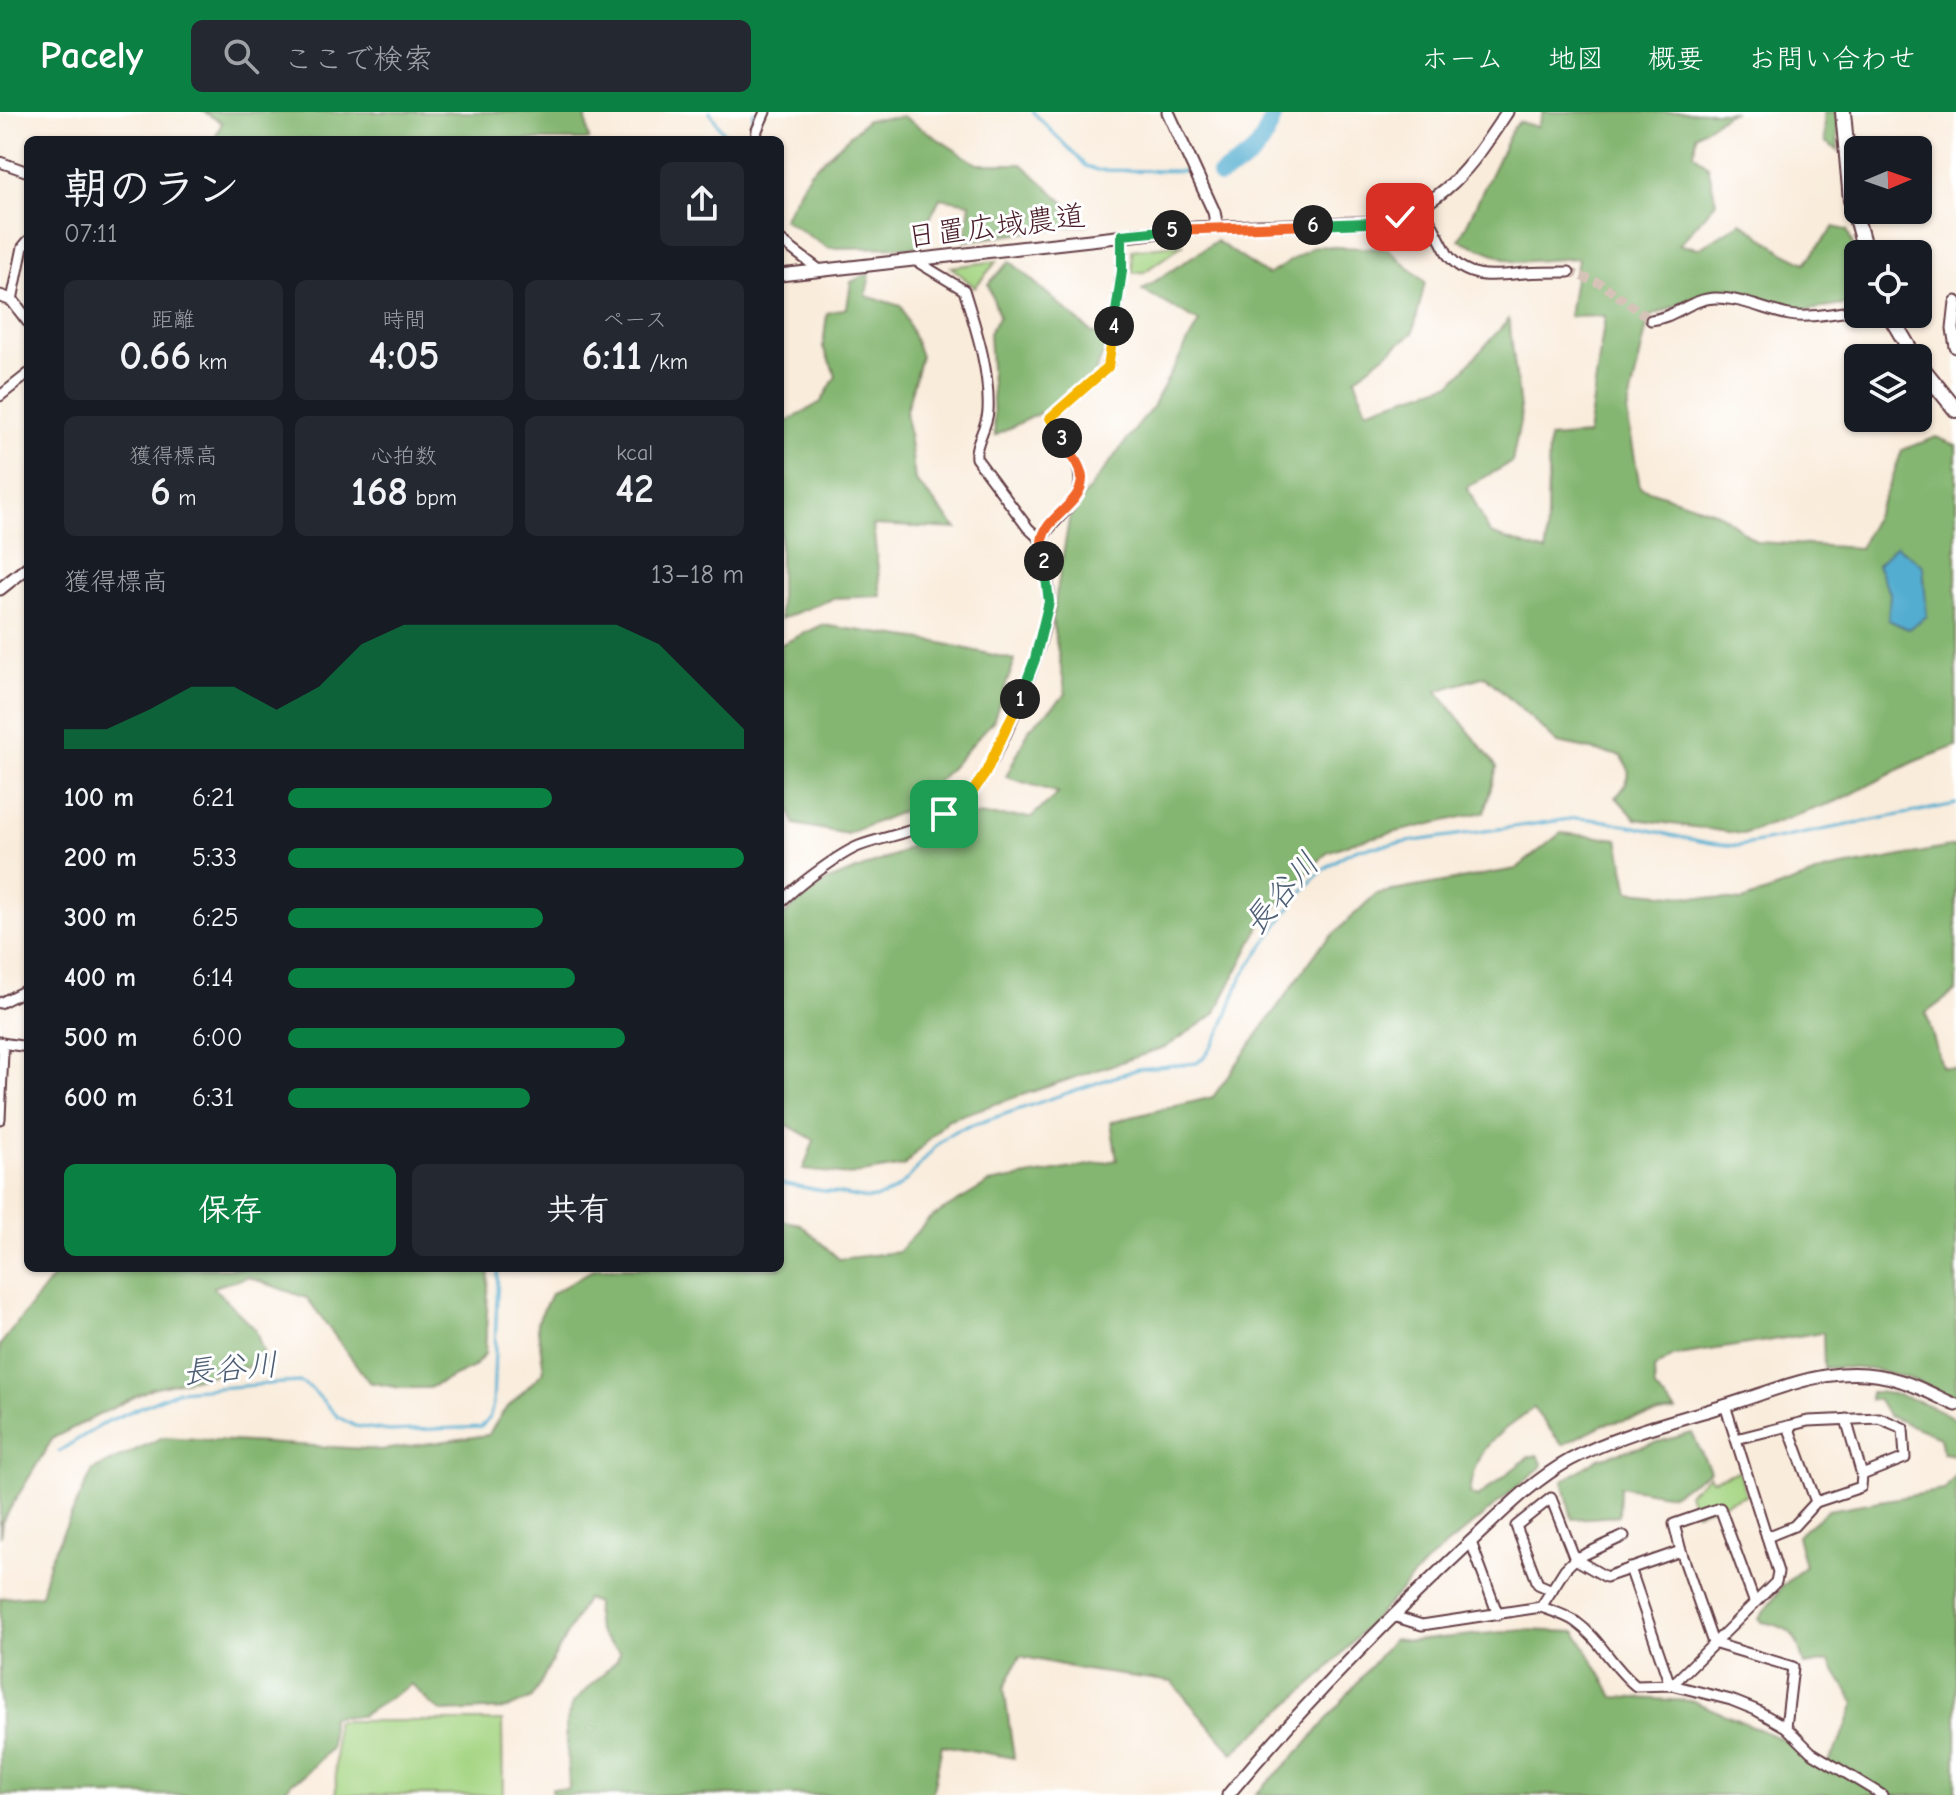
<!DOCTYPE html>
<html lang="ja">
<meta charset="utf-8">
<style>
:root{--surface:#171b24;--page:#242831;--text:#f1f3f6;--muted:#9ea1a6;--accent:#0b8043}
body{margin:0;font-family:"Comic Neue","Klee One",sans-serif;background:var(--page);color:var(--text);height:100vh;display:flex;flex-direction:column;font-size:30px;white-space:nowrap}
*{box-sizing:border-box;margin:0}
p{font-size:26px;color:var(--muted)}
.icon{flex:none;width:44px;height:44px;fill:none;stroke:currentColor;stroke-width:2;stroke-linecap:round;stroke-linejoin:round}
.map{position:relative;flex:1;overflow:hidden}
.side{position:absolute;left:24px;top:24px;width:760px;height:1136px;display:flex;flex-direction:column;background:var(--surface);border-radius:12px;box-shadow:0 2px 6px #0004}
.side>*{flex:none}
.needle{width:52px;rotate:88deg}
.tools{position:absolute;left:1844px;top:24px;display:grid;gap:16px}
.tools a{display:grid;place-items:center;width:88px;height:88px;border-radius:12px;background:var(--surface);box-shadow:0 2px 6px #0004;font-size:40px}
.pin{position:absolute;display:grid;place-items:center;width:68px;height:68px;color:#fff;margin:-34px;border-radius:16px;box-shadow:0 4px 12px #0006}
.km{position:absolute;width:40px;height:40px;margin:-20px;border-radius:50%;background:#222;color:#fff;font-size:22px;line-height:40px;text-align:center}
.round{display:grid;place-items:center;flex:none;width:84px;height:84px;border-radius:12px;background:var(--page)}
.head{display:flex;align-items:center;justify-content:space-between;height:136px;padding:0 40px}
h1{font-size:44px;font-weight:800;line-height:60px}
.metrics{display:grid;grid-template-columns:repeat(3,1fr);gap:12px;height:136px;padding:8px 40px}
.metrics div{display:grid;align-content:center;border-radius:12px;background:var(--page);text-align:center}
.metrics b{font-size:40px;font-weight:800}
.metrics small{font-size:22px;font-weight:400}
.metrics p{font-size:22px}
.chart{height:224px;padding:16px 40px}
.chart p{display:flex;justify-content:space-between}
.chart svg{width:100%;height:144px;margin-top:8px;fill:var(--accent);opacity:.7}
.action{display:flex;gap:16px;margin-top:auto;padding:16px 40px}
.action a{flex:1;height:92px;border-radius:12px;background:var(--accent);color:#fff;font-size:32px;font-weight:800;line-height:92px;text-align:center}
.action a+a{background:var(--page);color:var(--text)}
ul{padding:0 40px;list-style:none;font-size:26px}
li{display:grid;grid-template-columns:128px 96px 1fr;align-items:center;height:60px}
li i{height:20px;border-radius:10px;background:var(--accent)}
header{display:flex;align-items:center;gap:48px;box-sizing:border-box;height:112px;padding:0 40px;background:var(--accent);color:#fff}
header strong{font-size:38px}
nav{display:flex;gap:44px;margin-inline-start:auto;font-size:28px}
.search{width:560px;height:72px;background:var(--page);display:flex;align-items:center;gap:20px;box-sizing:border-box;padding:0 28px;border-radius:12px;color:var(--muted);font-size:30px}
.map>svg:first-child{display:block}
</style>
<header>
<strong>Pacely</strong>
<div class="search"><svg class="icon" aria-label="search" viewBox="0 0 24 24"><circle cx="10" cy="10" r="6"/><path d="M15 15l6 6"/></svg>ここで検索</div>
<nav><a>ホーム</a><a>地図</a><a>概要</a><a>お問い合わせ</a></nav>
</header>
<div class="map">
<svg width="1956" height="1683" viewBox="0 0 1956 1683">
<rect width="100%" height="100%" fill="#fff"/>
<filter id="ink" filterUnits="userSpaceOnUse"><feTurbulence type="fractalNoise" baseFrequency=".0125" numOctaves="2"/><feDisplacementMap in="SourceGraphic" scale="16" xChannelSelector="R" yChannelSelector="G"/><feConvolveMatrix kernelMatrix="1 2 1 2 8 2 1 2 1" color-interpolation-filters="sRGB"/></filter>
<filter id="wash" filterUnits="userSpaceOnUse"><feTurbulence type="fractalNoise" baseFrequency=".006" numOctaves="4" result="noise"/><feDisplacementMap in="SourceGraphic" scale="32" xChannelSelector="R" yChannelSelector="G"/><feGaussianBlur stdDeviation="1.8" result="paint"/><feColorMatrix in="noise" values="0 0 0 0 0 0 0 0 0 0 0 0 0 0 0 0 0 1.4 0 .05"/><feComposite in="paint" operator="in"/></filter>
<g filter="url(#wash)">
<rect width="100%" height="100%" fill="#f9ecdb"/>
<g fill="#a5d583" stroke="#787a57" stroke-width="2">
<path d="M1184,132l-40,28 -11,1 -1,-23z"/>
<path d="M997,149l-22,26 -24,-20z"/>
<path d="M1739,1359l7,24 -50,18 -8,-20 21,-18 3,5z"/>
<path d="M335,1609h167l1,74h-167z"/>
</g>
<g fill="#84b671" stroke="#676a4e" stroke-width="2">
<path d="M204,0h381l4,28h-375l8,-17z"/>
<path d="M1543,0h192l-8,2 -31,21 -2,19 14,12 8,36 -37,43 21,3 41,-26 44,31 20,10 29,-36 13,3 11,29v44l-63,9 -35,-13 -58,-4 -53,22 -22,96 13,74 80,27 37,28 103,6 31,-66 11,-32 34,-13 20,8v301l-42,16 -74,38 -97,34 -107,-15 -20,-22c13,-13 18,-26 5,-41l-63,-13 -73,-67 -48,15 60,76 -13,45 -127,29 -30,11 -65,70 -47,92 -49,33 -219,73 -43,46 -55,9 -46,-5 11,-30 -34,-19v-203l43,-35 74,-29 67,-39 67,2 28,-24 -53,-16 24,-49 36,-34 -14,-74 18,-106 81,-105 48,-87 -57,-32 74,-49 52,34 46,-29 74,3 37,33 -12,51 -58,45 11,32 86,-27 57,-64 12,98 -9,45 -45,25 23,47 56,18 3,-114 39,-3 17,-119 -36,1 9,-59 -63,4 -56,-22 54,-112 6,-6 18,5z"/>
<path d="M1824,0h13l1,38 -13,-8z"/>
<path d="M904,5l73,47h45l66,60 -123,17 5,-38 -30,-5 -24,49 -88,1 -45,-29 27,-47 57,-52z"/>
<path d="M1010,149l82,72 19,4 -25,56 -55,24 -36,19 -6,-103 10,-17 -11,-32z"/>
<path d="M870,161l-4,23 35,10 20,50 -15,55 9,69 42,49 -84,-4 8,71 -46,2 -55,21v-196l3,1 38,-22 15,-26 -13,-29 4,-34 20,-5 4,-26z"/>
<path d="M822,513l115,17 78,18 -22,61 -45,50 -37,37 -64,26 -52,-10 -15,-40v-139z"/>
<path d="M1561,721l57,6 11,52 113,10 85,-31 129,-24v145l-30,22 16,54 14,2v330c-48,-23 -77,-34 -132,-31l-1,-36 -150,24 -19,13 1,20 21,22 -72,13 -42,21 -29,-37c-36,27 -57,37 -63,86l7,3 52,-40 8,-2 5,8 -1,4 -115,96 -105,113 -88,77 -61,-71 -87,-12 -65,-14 -16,32 10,70 -72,-13 -10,50h-380v-7l17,1 -3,-66 7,-20 44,-43 3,-8c-22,-17 -26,-21 -24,-49l-10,-4 -54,99 -25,11 -64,3 -13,-8 -18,-20 -51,32 -30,1v31l-26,27 -13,7 -10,13h-282v-197l41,-3 9,-36 43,-89 70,-33 219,13 106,-15 16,-24 40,-40 -7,-48 14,-29 45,-26h184v-48l20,4 39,35 59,-7 32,-34 59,-35 128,-23 -6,-38 102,-25 108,-151 55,-52 140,-25z"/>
<path d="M60,1156h429l-4,86 -11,13 -45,21h-29l-31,-6 -62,-84 -59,-21 -35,10 42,42 12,34 -115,25 -99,50 -51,84 -2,15v-192z"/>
<path d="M1870,1280c31,0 59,12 86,27v36l-13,-2 -3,-16 -51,-21 -11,-16h-8z"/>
<path d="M1692,1321l18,38 -39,24 -51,-9 -1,30 -47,3 -9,-38 36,-23z"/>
<path d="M1956,1363v320h-701l49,-48 89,-108 18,2 113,-11 52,2 38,65 79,4 96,41 36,25 16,-27 14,-37 -26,-42 -25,4c-9,-31 -9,-37 -42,-43l-3,-3 23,-32 23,-21 -8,-30 31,-26 116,-20z"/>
</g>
<path fill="#52add0" stroke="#4e667e" stroke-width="2" d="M1896,433l27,21 4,50 -19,13 -20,-9 2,-27 -13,-28z"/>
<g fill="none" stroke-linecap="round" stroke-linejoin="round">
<g stroke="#52add0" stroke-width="3">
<path d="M710,0l18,28"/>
<path d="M1033,0l53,54 11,4 86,1"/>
<path d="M750,28l4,-28"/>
<path d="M780,1071l88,16c43,-3 53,-49 87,-68l183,-62 59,-6c23,-17 32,-56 43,-82 6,-13 16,-24 24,-36 25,-37 51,-80 94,-96l219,-31c55,3 107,25 162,28l217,-42"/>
<path d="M59,1339l47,-29 72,-31 104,-8 18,-1 11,6 27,29 17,9 34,5 92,-4 8,-8 4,-15 5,-136"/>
</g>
<path stroke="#52add0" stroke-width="18" d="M1220,63c36,-20 41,-25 55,-63"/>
</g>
</g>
<g filter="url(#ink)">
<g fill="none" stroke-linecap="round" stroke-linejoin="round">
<path stroke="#d6c3b8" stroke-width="9" stroke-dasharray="9 4.5" stroke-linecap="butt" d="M1569,160l33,12 49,36"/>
<defs>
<g id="minor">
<path d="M756,28l1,-10 8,-18"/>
<path d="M0,50l28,10"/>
<path d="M1423,95l25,48c20,26 47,21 76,18 15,-1 30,-1 45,-1"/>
<path d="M780,128l41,31"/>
<path d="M12,188l11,-53 5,-6"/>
<path d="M1651,208c23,-2 41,-22 65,-22 25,0 49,12 73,17 21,4 48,-3 69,-5"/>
<path d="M0,284l28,-22"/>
<path d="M1041,428c9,-16 23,-25 33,-40 18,-28 -9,-57 -24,-82l58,-51 14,-96v-36"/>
<path d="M780,791c15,-16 59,-49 79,-57 23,-9 47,-11 69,-23 13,-7 31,-16 41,-27 30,-33 77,-149 80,-196 1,-19 -5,-40 -8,-60l-13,-12 -52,-70c-2,-14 11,-30 12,-47 2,-41 -12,-82 -24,-121l-48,-29"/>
<path d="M0,891l28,-14"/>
<path d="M0,930l3,10 -3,67"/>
<path d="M1,931l27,4"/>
<path d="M1846,1307l16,56"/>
<path d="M1788,1314l28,76"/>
<path d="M1736,1327l72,-18 71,-3 24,10 2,30 -43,17 -1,12 -45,15 -22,24 -27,11"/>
<path d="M1471,1430l27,73"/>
<path d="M1681,1439l32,92 80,24 -7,60"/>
<path d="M1630,1456l40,117"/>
<path d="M1552,1478l-14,-6 -22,-58 35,-28 24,61 49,-23"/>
<path d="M1541,1495l24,-38 10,-10 31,18 75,-26 -7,-27 46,-16 34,93"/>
<path d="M1393,1504l29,9 119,-18c11,4 25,8 35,15 24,17 37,46 60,64l36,-1 59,15 25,10 30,17 25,25 71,43"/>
<path d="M1672,1573l104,-103 2,-10 -53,-167"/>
</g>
<g id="tertiary">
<path d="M1168,0l46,100 3,15"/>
<path d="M780,163l416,-47 184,-6c66,-17 91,-56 127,-110"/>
<path d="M0,184l12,4 16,21"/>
<path d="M1956,190l-3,27 3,18"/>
<path d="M0,477l28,-22"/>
<path d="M1228,1683c74,-89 155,-171 239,-250 33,-30 63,-63 103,-85 47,-25 103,-39 154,-54 60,-18 112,-46 177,-25 19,6 37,16 55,24"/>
</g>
<g id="primary">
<path d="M1843,0l8,88 15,54"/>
<path d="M1889,202l26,44"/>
<path d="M1918,251l38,47"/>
</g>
</defs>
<use href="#minor" stroke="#643e45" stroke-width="13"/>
<use href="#tertiary" stroke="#643e45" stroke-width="15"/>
<use href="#primary" stroke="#643e45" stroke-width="18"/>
<use href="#minor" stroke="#fff" stroke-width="9"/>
<use href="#tertiary" stroke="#fff" stroke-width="11"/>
<use href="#primary" stroke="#fff" stroke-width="14"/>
</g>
</g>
<g fill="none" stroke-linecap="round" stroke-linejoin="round" filter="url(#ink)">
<defs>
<path id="split-1" d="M944,702l24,-16 17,-24 35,-75"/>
<path id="split-2" d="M1020,587l15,-40 14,-57 -5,-41"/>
<path id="split-3" d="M1044,449c-1,-6 -3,-13 -2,-19 2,-26 40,-36 40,-64 -1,-13 -14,-28 -20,-40"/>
<path id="split-4" d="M1062,326l-12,-20 58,-51 6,-41"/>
<path id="split-5" d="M1114,214l8,-55v-36l50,-5"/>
<path id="split-6" d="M1172,118l141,-5"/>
<path id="split-7" d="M1313,113l54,-2 33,-6"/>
</defs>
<use href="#split-1" stroke="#fff" stroke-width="16"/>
<use href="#split-2" stroke="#fff" stroke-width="16"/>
<use href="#split-3" stroke="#fff" stroke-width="16"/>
<use href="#split-4" stroke="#fff" stroke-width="16"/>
<use href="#split-5" stroke="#fff" stroke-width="16"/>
<use href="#split-6" stroke="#fff" stroke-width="16"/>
<use href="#split-7" stroke="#fff" stroke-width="16"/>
<use href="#split-1" stroke="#f5b400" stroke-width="10"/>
<use href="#split-2" stroke="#22a559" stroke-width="10"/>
<use href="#split-3" stroke="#f0652b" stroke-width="10"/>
<use href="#split-4" stroke="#f5b400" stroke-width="10"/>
<use href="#split-5" stroke="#22a559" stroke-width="10"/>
<use href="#split-6" stroke="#f0652b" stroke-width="10"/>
<use href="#split-7" stroke="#22a559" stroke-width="10"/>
</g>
<g text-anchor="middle" stroke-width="6" stroke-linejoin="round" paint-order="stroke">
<g font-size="30" fill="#4a1f2b" stroke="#fff">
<text transform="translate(996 114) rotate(-7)" y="10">日置広域農道</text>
</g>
<g font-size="32" font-style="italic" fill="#4e5f75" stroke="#fff">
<text transform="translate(1281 781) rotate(-49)" y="11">長谷川</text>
<text transform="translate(230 1256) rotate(-5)" y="11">長谷川</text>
</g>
</g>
</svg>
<div class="tools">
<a><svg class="needle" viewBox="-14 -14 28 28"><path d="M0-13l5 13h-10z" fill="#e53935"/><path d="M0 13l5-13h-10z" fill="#9ea1a6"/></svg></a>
<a><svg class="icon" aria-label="locate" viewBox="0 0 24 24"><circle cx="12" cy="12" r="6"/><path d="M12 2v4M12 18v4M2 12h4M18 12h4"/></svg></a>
<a><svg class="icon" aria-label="layers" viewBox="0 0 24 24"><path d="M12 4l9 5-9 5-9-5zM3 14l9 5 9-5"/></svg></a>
</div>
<div class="pin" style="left:944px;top:702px;background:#1e9e55"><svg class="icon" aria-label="arrive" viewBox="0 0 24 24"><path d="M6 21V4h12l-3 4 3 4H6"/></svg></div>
<div class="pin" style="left:1400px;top:105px;background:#d93025"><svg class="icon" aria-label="check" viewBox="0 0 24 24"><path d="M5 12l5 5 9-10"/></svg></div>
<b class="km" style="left:1020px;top:587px">1</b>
<b class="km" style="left:1044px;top:449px">2</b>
<b class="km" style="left:1062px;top:326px">3</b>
<b class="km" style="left:1114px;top:214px">4</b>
<b class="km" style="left:1172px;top:118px">5</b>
<b class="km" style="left:1313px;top:113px">6</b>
<section class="side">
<div class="head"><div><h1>朝のラン</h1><p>07:11</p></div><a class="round"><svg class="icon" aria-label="share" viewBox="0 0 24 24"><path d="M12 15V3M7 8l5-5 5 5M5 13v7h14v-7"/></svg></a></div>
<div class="metrics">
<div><p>距離</p><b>0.66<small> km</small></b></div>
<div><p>時間</p><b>4:05</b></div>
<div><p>ペース</p><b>6:11<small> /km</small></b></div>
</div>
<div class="metrics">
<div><p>獲得標高</p><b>6<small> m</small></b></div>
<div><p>心拍数</p><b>168<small> bpm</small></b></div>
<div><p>kcal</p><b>42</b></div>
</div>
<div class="chart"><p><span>獲得標高</span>13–18 m</p>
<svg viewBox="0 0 160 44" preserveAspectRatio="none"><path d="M0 44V38L10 38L20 32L30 25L40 25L50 32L60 25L70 12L80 6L90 6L100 6L110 6L120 6L130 6L140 12L150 25L160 38V44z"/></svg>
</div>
<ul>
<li><b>100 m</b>6:21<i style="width:58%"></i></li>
<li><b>200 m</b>5:33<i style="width:100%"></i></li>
<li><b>300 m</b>6:25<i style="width:56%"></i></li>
<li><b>400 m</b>6:14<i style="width:63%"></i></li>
<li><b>500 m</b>6:00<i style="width:74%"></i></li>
<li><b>600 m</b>6:31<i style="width:53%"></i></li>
</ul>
<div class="action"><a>保存</a><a>共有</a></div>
</section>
</div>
